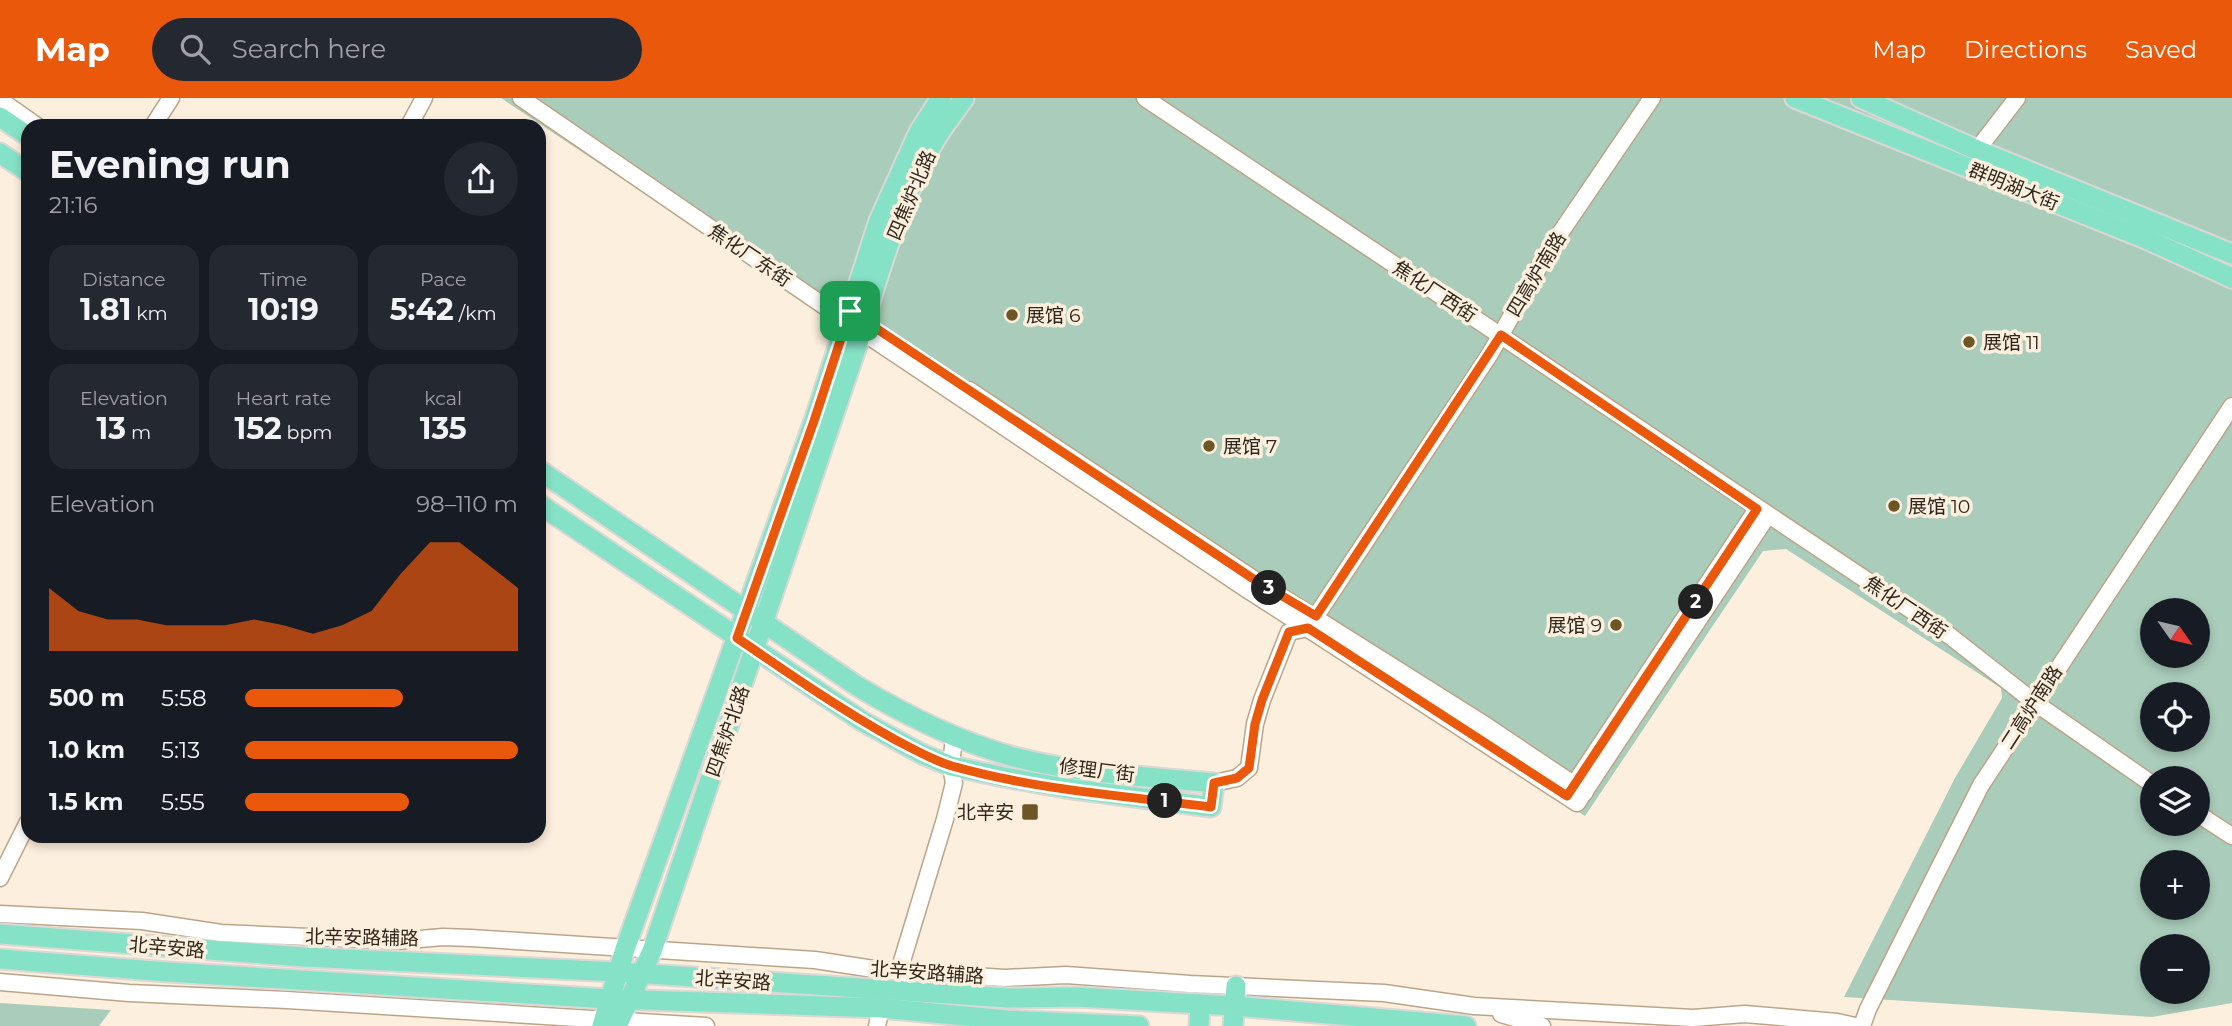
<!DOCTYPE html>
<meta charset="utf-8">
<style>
:root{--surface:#171b24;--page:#242831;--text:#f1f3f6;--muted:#9ea1a6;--accent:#ea580c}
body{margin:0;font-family:Montserrat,"Noto Sans SC",sans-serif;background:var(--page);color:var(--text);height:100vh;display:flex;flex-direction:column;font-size:26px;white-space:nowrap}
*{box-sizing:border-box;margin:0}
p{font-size:23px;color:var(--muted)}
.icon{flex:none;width:38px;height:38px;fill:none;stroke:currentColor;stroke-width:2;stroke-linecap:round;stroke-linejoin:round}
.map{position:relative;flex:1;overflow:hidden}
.side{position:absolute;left:21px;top:21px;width:525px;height:724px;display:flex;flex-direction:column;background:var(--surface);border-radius:21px;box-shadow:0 4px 10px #0003}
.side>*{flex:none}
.needle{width:46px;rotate:124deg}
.fabs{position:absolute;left:2140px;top:500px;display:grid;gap:14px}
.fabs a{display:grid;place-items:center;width:70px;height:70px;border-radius:50%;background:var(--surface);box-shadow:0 4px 10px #0003;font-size:35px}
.pin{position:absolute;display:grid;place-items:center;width:60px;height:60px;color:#fff;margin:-30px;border-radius:14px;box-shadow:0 4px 10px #0006}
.km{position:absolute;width:35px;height:35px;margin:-18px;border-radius:50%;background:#222;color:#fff;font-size:19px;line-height:35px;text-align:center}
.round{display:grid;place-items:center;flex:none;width:74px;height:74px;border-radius:37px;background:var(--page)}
.overview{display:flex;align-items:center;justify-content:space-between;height:119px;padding:0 28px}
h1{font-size:38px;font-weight:700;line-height:52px}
.metrics{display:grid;grid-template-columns:repeat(3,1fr);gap:10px;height:119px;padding:7px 28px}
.metrics div{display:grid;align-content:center;border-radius:18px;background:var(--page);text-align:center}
.metrics b{font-size:30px;font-weight:700}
.metrics small{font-size:19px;font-weight:400}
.metrics p{font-size:19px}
.chart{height:196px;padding:14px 28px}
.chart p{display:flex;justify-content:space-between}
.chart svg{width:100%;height:126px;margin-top:7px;fill:var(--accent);opacity:.7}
ul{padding:0 28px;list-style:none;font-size:23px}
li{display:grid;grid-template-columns:112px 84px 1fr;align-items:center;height:52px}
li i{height:18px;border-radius:9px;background:var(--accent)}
header{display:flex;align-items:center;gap:42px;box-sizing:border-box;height:98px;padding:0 35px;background:var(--accent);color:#fff}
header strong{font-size:33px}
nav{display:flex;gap:38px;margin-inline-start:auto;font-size:24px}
.search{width:490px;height:63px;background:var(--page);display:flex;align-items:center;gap:18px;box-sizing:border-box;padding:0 24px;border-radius:38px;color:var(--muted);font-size:26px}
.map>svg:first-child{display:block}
</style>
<header>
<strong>Map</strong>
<div class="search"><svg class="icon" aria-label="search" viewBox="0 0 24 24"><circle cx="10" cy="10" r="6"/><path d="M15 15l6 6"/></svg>Search here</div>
<nav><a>Map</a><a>Directions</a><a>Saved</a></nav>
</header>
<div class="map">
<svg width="2232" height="928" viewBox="0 0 2232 928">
<rect width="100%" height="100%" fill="#fdefde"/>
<g fill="#aaccba" fill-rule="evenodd">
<path d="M501,0h1731v905l-80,14 -308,-20 111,-219 47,-80 -1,-10 -215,-139 -23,2 -178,265 -288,-188zM2152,513h46v45h-46zM2152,597h46v45h-46zM2152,681h46v45h-46zM2152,765h46v45h-46zM2152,849h46v45h-46z"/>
<path d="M0,905l111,7 -12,16h-99z"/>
</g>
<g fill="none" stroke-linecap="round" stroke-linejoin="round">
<defs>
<g id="minor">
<path d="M521,0l325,223 402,269 329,213 191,-288"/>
<path d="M1145,0l805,538 84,66 118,82"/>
<path d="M0,2l37,26"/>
<path d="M153,28l18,-28"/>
<path d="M409,28l15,-28"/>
<path d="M1977,52l40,-52"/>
<path d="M969,292l283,188 230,145 103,69"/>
<path d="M1214,685l23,-5 12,-10 6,-44 7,-24 27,-68 19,-4 182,-274 58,-103 104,-153"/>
<path d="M1569,694l188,-283"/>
<path d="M2198,716l34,22"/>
<path d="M0,780l28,-56"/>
<path d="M0,816l142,7 79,12 175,8 47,-4 28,1 344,22 65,10 125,8 61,-3 124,9 194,9 90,13 219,12 52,-4 92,8 18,4"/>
<path d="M906,876l-7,-3 46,-152 9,-36 -3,-17 3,-29"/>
<path d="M0,884l129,11 158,7 419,26"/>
<path d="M1501,916l41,12"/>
<path d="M877,928l4,-18"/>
<path d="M1862,928l6,-17 113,-224 251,-379"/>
</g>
<g id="major">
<path d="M1795,0l351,141 86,39"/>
<path d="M1861,0l116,52 255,104"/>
<path d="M0,19l28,19"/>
<path d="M0,55l28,19"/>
<path d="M539,372l318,216c48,29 96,53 150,69 66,19 139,21 207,28l-3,24 -146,-19 -61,-11 -53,-11 -29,-12 -60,-33 -323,-217"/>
<path d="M0,836l304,23 314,15 390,26 69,-1 158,9 231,20"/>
<path d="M0,861l168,13 442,27 271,9 126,12 132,6"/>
<path d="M602,928l23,-77 189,-528 65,-200 40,-89 22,-34"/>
<path d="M617,928l35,-75 210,-620c17,-64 39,-129 71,-188 9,-16 21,-30 31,-45"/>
<path d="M1199,928l1,-22"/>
<path d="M1233,928l3,-40"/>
</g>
</defs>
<use href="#minor" stroke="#bba589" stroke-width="19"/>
<use href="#major" stroke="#dad8d6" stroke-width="23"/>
<use href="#minor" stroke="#fff" stroke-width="16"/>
<use href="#major" stroke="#86e2c6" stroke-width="19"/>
</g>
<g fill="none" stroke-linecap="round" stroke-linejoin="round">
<defs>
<path id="route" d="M850,213l402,267 64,38 185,-281 256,174 -190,287 -259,-168 -19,4 -27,68 -7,24 -6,44 -12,10 -23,5 -3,24c-86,-11 -175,-17 -259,-41 -20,-6 -39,-17 -58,-27 -54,-30 -106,-66 -157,-101l77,-217z"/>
</defs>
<use href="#route" stroke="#fff" stroke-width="14"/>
<use href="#route" stroke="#ea580c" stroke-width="9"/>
</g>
<g fill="#6d5626" stroke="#fdefde" stroke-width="2.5">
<circle cx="1012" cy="217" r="7"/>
<circle cx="1969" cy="244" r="7"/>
<circle cx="1209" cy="348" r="7"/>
<circle cx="1894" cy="408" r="7"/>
<circle cx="1616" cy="527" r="7"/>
<rect x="1021" y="705" width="18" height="18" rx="3.5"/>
</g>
<g text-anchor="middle" stroke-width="7" stroke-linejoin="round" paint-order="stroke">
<g font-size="19" fill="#2f271c" stroke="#fdefde">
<text transform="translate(2014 88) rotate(22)" y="7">群明湖大街</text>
<text transform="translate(911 97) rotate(-67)" y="7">四焦炉北路</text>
<text transform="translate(750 157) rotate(34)" y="7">焦化厂东街</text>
<text transform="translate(1536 176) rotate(-59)" y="7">四高炉南路</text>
<text transform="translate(1435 193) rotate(33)" y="7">焦化厂西街</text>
<text transform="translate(1906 509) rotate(34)" y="7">焦化厂西街</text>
<text transform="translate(2031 609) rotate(-57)" y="7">二高炉南路</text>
<text transform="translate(727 633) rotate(-71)" y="7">四焦炉北路</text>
<text transform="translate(1097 672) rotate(7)" y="7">修理厂街</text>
<text transform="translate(362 839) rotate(1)" y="7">北辛安路辅路</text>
<text transform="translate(167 849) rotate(5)" y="7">北辛安路</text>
<text transform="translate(927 874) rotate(4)" y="7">北辛安路辅路</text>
<text transform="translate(733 882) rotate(4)" y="7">北辛安路</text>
</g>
<g font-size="19" fill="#2f271c" stroke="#fdefde" text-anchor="start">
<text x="1026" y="224">展馆 6</text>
<text x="1983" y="251">展馆 11</text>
<text x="1223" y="355">展馆 7</text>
<text x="1908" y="415">展馆 10</text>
<text x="1602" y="534" text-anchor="end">展馆 9</text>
<text x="1014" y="721" text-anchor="end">北辛安</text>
</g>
</g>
</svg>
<div class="fabs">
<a><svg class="needle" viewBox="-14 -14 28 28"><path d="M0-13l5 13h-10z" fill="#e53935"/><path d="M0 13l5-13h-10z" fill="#9ea1a6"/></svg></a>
<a><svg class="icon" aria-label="locate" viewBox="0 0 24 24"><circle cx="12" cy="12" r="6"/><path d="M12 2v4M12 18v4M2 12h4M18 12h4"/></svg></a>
<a><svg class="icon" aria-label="layers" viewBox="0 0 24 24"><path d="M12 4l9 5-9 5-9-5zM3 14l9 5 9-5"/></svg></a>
<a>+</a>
<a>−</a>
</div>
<div class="pin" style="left:850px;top:213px;background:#1e9e55"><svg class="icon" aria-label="arrive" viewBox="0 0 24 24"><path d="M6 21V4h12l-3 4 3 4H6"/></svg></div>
<b class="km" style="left:1165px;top:703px">1</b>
<b class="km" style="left:1696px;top:504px">2</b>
<b class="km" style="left:1269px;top:490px">3</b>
<section class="side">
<div class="overview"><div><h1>Evening run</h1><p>21:16</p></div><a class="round"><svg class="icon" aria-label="share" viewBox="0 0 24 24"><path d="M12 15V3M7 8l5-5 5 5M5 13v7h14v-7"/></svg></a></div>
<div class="metrics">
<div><p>Distance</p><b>1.81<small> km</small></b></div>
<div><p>Time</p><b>10:19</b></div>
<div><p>Pace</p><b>5:42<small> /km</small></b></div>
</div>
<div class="metrics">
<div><p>Elevation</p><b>13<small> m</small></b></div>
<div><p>Heart rate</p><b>152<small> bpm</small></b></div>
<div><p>kcal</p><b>135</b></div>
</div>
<div class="chart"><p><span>Elevation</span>98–110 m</p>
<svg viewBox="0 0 160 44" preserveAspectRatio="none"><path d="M0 44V22L10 30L20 33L30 33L40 35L50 35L60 35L70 33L80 35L90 38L100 35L110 30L120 17L130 6L140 6L150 14L160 22V44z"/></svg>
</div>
<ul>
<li><b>500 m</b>5:58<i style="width:58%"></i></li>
<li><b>1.0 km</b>5:13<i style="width:100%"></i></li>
<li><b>1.5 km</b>5:55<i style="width:60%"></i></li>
</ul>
</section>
</div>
